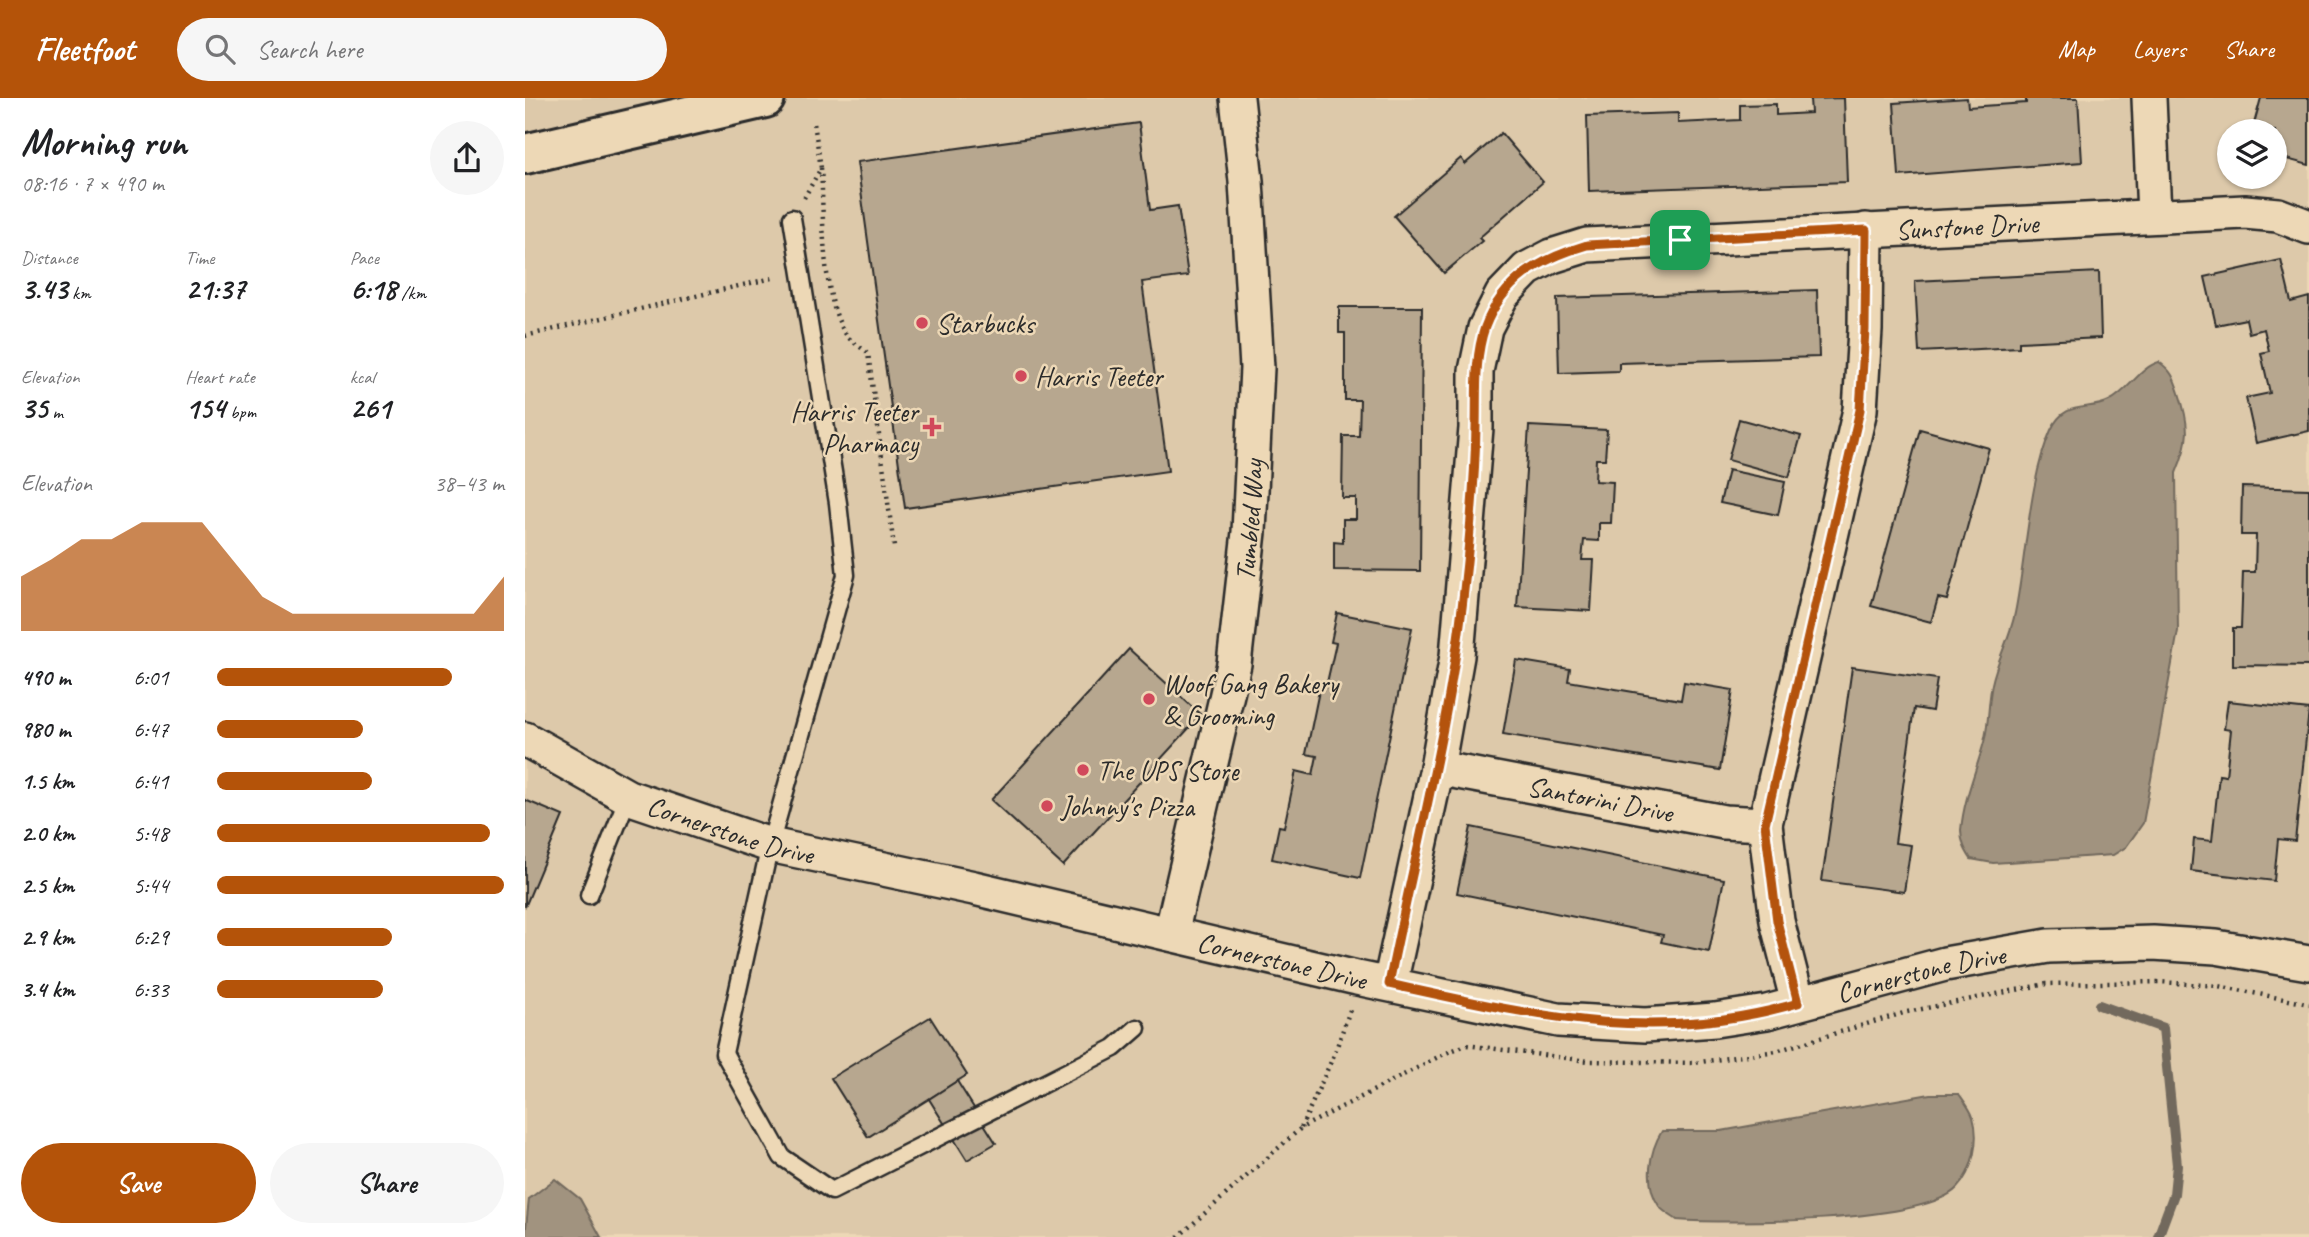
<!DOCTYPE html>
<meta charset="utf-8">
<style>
:root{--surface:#fff;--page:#f6f6f6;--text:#202124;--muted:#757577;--accent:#b45309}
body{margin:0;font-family:Caveat,sans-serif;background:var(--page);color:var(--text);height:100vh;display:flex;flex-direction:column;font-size:26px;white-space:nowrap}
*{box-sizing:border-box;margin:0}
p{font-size:23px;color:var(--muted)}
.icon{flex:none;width:38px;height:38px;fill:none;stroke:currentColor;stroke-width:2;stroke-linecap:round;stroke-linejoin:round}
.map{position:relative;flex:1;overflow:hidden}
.side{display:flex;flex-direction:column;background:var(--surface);width:525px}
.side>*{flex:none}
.tools{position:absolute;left:1692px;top:21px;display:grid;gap:14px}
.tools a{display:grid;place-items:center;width:70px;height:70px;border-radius:50%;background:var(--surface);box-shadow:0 2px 5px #0004;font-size:35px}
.pin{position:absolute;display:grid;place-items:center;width:60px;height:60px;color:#fff;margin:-30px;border-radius:14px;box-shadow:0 4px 10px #0006}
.round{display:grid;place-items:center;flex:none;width:74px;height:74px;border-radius:37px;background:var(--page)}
.overview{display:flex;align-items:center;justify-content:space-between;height:119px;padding:0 21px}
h1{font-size:38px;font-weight:700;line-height:52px}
.metrics{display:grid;grid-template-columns:repeat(3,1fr);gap:10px;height:119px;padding:7px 21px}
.metrics div{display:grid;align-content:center}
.metrics b{font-size:30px;font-weight:700}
.metrics small{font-size:19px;font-weight:400}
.metrics p{font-size:19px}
.chart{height:196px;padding:14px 21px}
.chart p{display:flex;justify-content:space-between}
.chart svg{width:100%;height:126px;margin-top:7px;fill:var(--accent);opacity:.7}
.action{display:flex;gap:14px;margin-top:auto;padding:14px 21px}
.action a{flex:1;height:80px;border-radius:42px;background:var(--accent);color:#fff;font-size:28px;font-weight:700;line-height:80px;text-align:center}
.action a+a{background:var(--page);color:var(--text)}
ul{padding:0 21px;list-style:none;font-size:23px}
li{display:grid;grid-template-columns:112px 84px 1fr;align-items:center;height:52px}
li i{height:18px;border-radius:9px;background:var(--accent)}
header{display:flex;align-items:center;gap:42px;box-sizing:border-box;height:98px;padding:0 35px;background:var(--accent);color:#fff}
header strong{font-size:33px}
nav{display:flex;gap:38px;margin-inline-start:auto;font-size:24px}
.search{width:490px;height:63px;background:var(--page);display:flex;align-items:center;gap:18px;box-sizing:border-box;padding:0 24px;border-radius:38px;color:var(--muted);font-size:26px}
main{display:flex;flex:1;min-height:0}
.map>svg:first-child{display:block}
</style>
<header>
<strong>Fleetfoot</strong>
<div class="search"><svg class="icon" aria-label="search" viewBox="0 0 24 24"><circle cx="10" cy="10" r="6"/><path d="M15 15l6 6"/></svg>Search here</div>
<nav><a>Map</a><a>Layers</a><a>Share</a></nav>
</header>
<main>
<section class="side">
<div class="overview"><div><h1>Morning run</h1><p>08:16 · 7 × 490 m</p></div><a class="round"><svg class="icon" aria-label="share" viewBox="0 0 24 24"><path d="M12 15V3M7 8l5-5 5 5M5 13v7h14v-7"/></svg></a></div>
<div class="metrics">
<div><p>Distance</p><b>3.43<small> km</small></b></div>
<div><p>Time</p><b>21:37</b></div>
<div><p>Pace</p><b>6:18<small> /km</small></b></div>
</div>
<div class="metrics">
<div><p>Elevation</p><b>35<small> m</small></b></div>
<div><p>Heart rate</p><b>154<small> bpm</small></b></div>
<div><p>kcal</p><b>261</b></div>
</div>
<div class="chart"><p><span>Elevation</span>38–43 m</p>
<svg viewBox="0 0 160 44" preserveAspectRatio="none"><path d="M0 44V25L10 19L20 12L30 12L40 6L50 6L60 6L70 19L80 32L90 38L100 38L110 38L120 38L130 38L140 38L150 38L160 25V44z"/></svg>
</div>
<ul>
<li><b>490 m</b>6:01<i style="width:82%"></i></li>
<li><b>980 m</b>6:47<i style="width:51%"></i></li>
<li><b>1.5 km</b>6:41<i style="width:54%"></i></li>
<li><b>2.0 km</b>5:48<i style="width:95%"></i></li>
<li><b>2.5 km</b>5:44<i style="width:100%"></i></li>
<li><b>2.9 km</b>6:29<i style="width:61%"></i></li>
<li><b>3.4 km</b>6:33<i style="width:58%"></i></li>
</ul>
<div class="action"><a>Save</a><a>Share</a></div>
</section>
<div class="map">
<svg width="1784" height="1139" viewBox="0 0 1784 1139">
<rect width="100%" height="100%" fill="#edd8b6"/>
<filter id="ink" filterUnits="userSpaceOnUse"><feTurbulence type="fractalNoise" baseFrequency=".0143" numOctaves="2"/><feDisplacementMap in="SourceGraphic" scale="14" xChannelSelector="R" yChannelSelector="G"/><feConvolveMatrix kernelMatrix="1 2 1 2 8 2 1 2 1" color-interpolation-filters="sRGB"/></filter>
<g filter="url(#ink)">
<path fill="#ddc9aa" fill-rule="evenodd" d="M0,0h1784v1139h-1784zM1704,33h46v46h-46z"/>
<g fill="#a1937f" stroke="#72695d" stroke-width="2">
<path d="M1634,264c13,9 15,16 20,31 11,33 11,47 -3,80l2,158 -35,192 -17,24 -13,8 -120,8 -22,-4c-6,-9 -10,-17 -10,-29 3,-32 15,-58 23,-88 5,-18 4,-39 8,-58 5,-24 18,-46 23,-71 11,-54 14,-134 36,-183 14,-31 36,-18 58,-29 19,-9 31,-34 50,-39z"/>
<path d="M1405,996h29c5,7 12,16 14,23 7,23 0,54 -16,71 -33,35 -229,36 -280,32 -5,-4 -14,-8 -18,-14 -15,-22 -10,-54 3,-75h59z"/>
<path d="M30,1081l25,20 21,38h-76l4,-38z"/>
</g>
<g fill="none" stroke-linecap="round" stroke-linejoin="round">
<path stroke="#72695d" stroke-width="10" d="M1574,907l64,23 14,137 -3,29 -16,43"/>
</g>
<g fill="#b7a78f" stroke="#2b2b2b" stroke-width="2">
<path d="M1319,0l3,84 -258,9 -2,-75 91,-3v10l62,-3v-15l36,-1v11l35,-2 -1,-14z"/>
<path d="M1442,0l1,9 58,-4v-5h52l4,64 -183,14 -5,-73z"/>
<path d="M1736,0h48v67l-34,-9v-25h-23z"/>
<path d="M614,25l11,87 28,-4 10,70 -46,6 26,189 -263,37 -48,-346z"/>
<path d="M976,35l42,49 -64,56 3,3 -38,32 -50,-57 67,-58 4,6z"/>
<path d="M1756,162l10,42 18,-5v134l-53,12 -10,-45 24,-5 -9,-40 8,-2 -5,-22 -15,4 -3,-14 -30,6 -11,-48z"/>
<path d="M1574,174l2,66 -82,4v5l-100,5 -4,-71z"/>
<path d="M1292,192l2,67 -200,6v8l-60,2 -2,-75z"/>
<path d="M814,209h83l-2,264 -86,-1v-28l9,1v-24h13v-21h-14l1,-62h16l1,-36h-15v-67h-6z"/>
<path d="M1214,321l62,17 -12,41 -61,-17z"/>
<path d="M1004,328l78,4 -2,29h-9l-1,22 18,1 -2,41h-12v18l-15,-1 -2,20h12l-3,51 -74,-4z"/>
<path d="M1395,331l69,19 -42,152 -9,-2 -7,24 -60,-16z"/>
<path d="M1203,372l57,12 -7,33 -58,-12z"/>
<path d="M1717,389l67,2v177l-76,-1v-37h8l2,-56h12l1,-37h-15z"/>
<path d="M812,515l75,15 -52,250 -88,-19 7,-33 5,1 12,-56 17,4 4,-19 -11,-2 14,-68 6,1 10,-44 -5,-1z"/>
<path d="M604,551l72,66 -138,151 -72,-66z"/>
<path d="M991,562l54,9 -2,12 113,19 3,-18 49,8 -13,80 -217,-36z"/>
<path d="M1327,569l85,12 -5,32 -18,-3 -19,135 16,2 -7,47 -82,-11z"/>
<path d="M1703,603l81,9 -14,131 -17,-2 -4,42 -83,-10 3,-32 18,2 7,-66 7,1 5,-46 -7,-1z"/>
<path d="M0,702l38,16 -38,91z"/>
<path d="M946,729l253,52 -15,73 -48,-10 2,-7 -206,-42z"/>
<path d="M405,919l37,58 -99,62 -37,-59z"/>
<path d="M432,983l39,62 -29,17 -38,-61z"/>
</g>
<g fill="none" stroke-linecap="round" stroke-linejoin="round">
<defs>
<g id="lane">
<path d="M267,120l46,285 8,72 -76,270 -46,208 58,104 50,34 282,-143 23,-20"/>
<path d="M64,797l39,-98"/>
</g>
<g id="street">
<path d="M1624,0l5,117"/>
<path id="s1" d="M0,641l103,58 142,48 204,43 383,90 201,42 87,5 70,-5 52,-8 178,-48 103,-18 105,-3 63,4 93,16"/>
<path id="s2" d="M912,670l287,54 41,2"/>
<path id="s3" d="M646,836l63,-270 15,-132 8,-164 -11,-187 -9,-83"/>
<path id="s4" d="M865,886l47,-216 20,-112 19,-228v-57l9,-43 17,-33 25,-26 25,-13 35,-11 658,-33 33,3 31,12"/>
<path d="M1273,905l-21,-82 -12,-97 95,-414 5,-80 1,-100"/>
</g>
<path id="primary" d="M0,56l240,-56"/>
</defs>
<use href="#lane" stroke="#2b2b2b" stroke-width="21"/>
<use href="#street" stroke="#2b2b2b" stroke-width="38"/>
<use href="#primary" stroke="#2b2b2b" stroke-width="44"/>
<g stroke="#2b2b2b" stroke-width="4.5" stroke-dasharray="2 5" stroke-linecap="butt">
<path d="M296,70c3,45 -1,130 26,168 5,6 15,12 21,17l26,194"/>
<path d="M279,100l17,-30 -7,-45"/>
<path d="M0,238l252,-59"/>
<path d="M776,1030l33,-73 16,-45"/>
<path d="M653,1139l123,-109 145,-75 20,-8 122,16 105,2 83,-12 131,-39 139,-28 114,-2 58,4 91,18"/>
</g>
<use href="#lane" stroke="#edd8b6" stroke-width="16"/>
<use href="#street" stroke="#edd8b6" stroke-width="33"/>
<use href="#primary" stroke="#edd8b6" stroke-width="38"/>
</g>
</g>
<g fill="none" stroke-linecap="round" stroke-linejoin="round" filter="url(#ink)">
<defs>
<path id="route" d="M1341,132l-1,100 -5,80 -95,414 12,97 21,82c-145,43 -266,12 -409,-19 26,-132 61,-260 75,-394 6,-54 11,-109 12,-163 1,-33 -2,-68 9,-100 18,-48 56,-68 102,-82z"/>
</defs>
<use href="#route" stroke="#fff" stroke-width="14"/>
<use href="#route" stroke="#b45309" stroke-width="9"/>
</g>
<g fill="#d1495b" stroke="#edd8b6" stroke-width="2.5">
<circle cx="397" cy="225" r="7"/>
<circle cx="496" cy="278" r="7"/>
<path d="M403.5 318.5h7v7h7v7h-7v7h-7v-7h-7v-7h7z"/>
<circle cx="624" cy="601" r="7"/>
<circle cx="558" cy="672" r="7"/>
<circle cx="522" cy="708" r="7"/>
</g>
<g text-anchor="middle" stroke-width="5" stroke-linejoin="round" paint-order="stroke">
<g font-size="28" fill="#2b2b2b" stroke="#edd8b6">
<text dy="10" stroke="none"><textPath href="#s4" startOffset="1183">Sunstone Drive</textPath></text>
<text dy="10" stroke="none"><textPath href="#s3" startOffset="422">Tumbled Way</textPath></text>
<text dy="10" stroke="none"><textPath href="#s2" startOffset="166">Santorini Drive</textPath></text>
<text dy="10" stroke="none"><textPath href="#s1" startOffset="226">Cornerstone Drive</textPath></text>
<text dy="10" stroke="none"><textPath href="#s1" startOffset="793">Cornerstone Drive</textPath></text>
<text dy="10" stroke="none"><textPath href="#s1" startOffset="1444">Cornerstone Drive</textPath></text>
</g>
<g font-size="28" fill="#2b2b2b" stroke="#edd8b6" text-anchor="start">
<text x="411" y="235">Starbucks</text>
<text x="510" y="288">Harris Teeter</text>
<text x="393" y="323" text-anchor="end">Harris Teeter<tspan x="393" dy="32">Pharmacy</tspan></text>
<text x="638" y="595">Woof Gang Bakery<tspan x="638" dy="32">&amp; Grooming</tspan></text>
<text x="572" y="682">The UPS Store</text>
<text x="536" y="718">Johnny's Pizza</text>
</g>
</g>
</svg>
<div class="tools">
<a><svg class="icon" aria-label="layers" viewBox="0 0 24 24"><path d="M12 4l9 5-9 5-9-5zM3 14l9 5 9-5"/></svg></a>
</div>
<div class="pin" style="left:1155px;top:142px;background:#1e9e55"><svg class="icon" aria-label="arrive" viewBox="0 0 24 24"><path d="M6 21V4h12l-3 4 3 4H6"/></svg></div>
</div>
</main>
